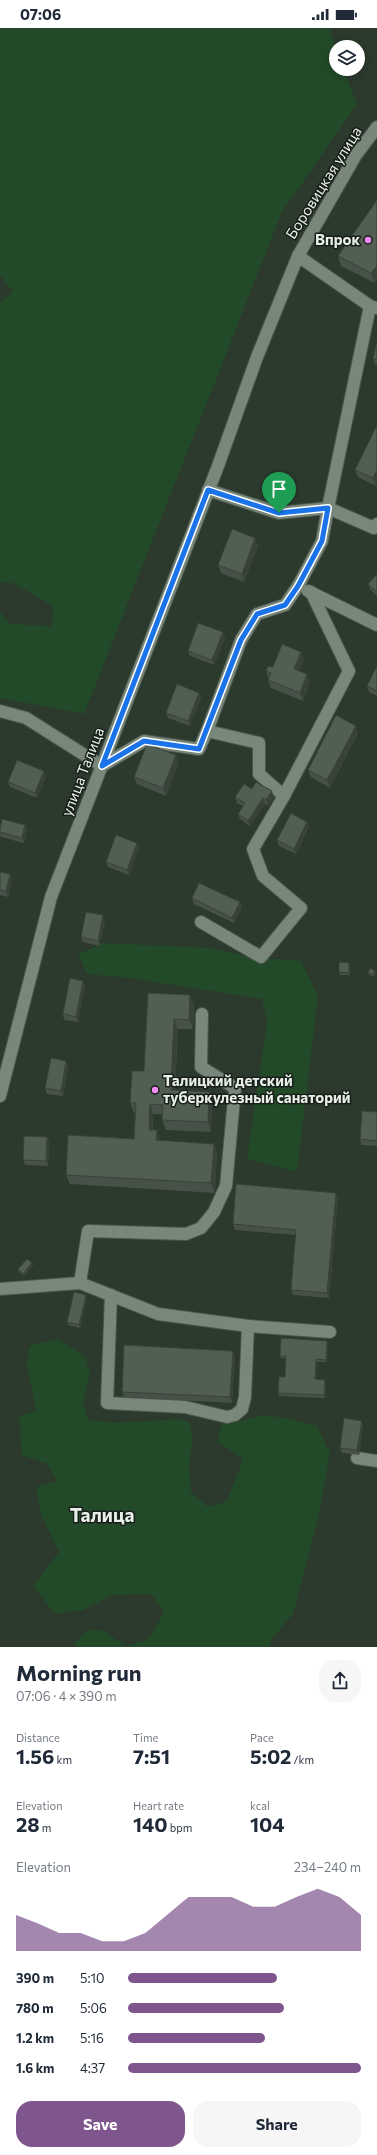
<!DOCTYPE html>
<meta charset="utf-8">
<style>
:root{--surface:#fff;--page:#f6f6f7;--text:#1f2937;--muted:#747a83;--accent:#7e558c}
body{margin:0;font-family:Commissioner,sans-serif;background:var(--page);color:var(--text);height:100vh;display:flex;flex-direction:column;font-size:15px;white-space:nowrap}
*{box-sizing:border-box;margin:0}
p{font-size:13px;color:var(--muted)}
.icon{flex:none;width:22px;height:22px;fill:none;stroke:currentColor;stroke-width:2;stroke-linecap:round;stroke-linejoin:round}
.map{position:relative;height:1619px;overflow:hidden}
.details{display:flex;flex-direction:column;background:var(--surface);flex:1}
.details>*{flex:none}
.tools{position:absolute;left:329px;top:12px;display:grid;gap:8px}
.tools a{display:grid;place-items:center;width:36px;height:36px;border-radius:50%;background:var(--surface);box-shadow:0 2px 10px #0003;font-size:20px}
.pin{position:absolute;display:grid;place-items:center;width:34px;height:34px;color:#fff;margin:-41px -17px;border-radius:50% 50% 50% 0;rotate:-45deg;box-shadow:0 0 4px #0007}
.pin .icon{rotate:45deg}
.round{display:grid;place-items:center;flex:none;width:42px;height:42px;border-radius:16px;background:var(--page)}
.head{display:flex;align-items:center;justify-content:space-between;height:68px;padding:0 16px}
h1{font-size:22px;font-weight:700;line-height:30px}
.stats{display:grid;grid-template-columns:repeat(3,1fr);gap:6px;height:68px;padding:4px 16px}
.stats div{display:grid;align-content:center}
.stats b{font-size:20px;font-weight:700}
.stats small{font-size:11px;font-weight:400}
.stats p{font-size:11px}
.chart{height:112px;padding:8px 16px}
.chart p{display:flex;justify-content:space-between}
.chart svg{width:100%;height:72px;margin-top:4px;fill:var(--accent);opacity:.7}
.button{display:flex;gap:8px;margin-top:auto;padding:8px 16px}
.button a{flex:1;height:46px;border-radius:16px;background:var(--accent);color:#fff;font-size:16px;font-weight:700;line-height:46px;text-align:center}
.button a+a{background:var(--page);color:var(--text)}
ul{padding:0 16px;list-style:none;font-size:13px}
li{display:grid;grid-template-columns:64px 48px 1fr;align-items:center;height:30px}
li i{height:10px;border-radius:5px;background:var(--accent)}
.status{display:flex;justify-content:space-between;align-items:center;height:28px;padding:0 20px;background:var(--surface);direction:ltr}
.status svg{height:11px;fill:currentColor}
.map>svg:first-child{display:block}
</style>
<div class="status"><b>07:06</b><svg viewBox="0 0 49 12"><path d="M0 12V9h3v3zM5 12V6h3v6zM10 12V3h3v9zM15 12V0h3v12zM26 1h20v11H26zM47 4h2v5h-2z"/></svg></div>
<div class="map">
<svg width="377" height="1619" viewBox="0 0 377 1619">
<rect width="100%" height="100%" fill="#2c392d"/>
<g fill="#234a28">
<path d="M0,0h329l7,19v22h8l13,35 -75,108 -198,502 -84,-16v-86l11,12 41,2 1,-20 -40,-23 -13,-1v-279l13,-12 -13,-15z"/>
<path d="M103,915l106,5 42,9 50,4 17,35 -21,176 -50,-13 20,-137 -5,-23 -132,-21 -43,-4 -9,-20z"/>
<path d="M57,1311l28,17 5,19 -7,27 5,18 28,3 62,-4 12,4 3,14 -4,29 2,26 17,15 19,-6 16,-42 -26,-18 5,-16 42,-10 27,4 26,7 13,27 -11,62 -26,99 -21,24 -3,9h-193l-1,-3 12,-14 17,1 22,16 22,-8 16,-26 -13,-19 -38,1 -30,15 -28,4 -22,-28 26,-34 -18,-38 -5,-27 21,-6 -10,-17 -25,-9 -3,-38 17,-7 -9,-43 2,-21z"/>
</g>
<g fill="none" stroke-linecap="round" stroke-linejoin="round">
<defs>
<g id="minor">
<path d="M298,228l72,50 6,2"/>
<path d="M370,278l-42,202 46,20 3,-4"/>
<path d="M308,563l69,34"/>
<path d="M0,683l26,7 76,48 42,-25 55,8 8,-18 52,12v31l25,22 65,-125 -38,-79"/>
<path d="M207,703l34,-91 16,-26 28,-9 13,-19 24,-45 6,-33 -49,5 -71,-23"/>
<path d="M201,894l60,35 40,-49 -38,-32 -10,-27 31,-53"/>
<path d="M0,1068l51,-199 167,-431 39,-109 41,-101 58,-101 21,-28"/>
<path d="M80,1255l78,31 90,12 82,6"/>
<path d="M0,1261l80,-6 8,-52 98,3 15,-6 13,-16 12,-26 9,-98 -34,-21 1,-53"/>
<path d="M111,1267l-4,108 78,4 42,10 8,-2 7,-6 3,-12 3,-71"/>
<path d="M357,1430l20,3"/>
</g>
</defs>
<use href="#minor" stroke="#4b564c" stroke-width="14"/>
<use href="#minor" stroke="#79877a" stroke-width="12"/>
</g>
<g fill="#465147">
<path d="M377,172l-2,83 -34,-17 -3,-10z"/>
<path d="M377,313v24l-2,-1 -2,-5z"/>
<path d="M377,397l-1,61 -18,-9 -3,-7z"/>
<path d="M255,510l3,8 -14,36 -23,-9 -3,-8z"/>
<path d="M377,546v22l-7,-7 -2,-5z"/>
<path d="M223,604l2,6 -11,27 -24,-9 -2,-5z"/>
<path d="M301,624l3,7 -5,12 11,11 -7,19 -32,-13 -3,-8 1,-1 -3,-8z"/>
<path d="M377,638v30l-8,-4 -2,-6z"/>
<path d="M199,665l2,5 -11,28 -22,-8 -2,-5z"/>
<path d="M358,705l-28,55 -19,-11 -3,-7z"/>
<path d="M179,734l-13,34 -29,-12 -3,-7z"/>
<path d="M46,748l-9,22 -27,-11 -2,-5z"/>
<path d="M252,761l22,8 -6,9 -3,-2 -15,22 -10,-7 -2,-5 5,-8 -6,-3 -2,-6z"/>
<path d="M307,794l2,5 -13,27 -17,-8 -2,-6z"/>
<path d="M25,797l2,5 -3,13 -23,-6 -1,-2v-7z"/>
<path d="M139,820l-10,27 -21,-8 -2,-5z"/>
<path d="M0,844l10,2 2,6 -4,17 -8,-2z"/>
<path d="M192,870l48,4 2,5 -8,16 -40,-19z"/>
<path d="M105,893l-6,25 -16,-4 -2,-5z"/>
<path d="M349,935l1,2v10h-10l-1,-3z"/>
<path d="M368,945h8l-2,4 -5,-2z"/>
<path d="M83,953l2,5 -7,36 -14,-2 -1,-6z"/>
<path d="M148,965l46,11 -1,25h-15l-3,62 34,1 3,10 -1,30 -45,-2 -4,-10v-6h-9v16l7,10v1l54,3 3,9 -2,40 -145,-9 -4,-9 68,-36 1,-26h-1l-4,-10 14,-32z"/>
<path d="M66,1033l2,5 -5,30 -16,-2 -2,-6z"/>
<path d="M377,1084v34l-16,-1 -1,-6z"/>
<path d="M47,1109l2,5 -1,24 -23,-1 -2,-5z"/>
<path d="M338,1171l-9,99 -36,-3 -2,-5 5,-55 -61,-5 -2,-6z"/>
<path d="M32,1235l1,3 -9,10 -5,-4 -1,-3z"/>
<path d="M87,1270l-7,30 -12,-3 -1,-3z"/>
<path d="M327,1313l1,2 -1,19h-10l-1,17 10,4 -1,15 -46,-2 -1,-3 7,-16v-19h-4l-1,-2z"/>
<path d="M233,1323l2,5 -3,47 -108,-6 -2,-5z"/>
<path d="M363,1398l-4,29 -17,-2 -2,-5z"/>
</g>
<g fill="#394239">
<path d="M377,238v14l-2,3 -4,-10z"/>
<path d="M377,442v13l-1,3 -3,-8z"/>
<path d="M255,510l3,8 -14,36 -2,-8z"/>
<path d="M223,604l2,6 -11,27 -2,-5z"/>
<path d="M301,624l3,7 -7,18 -3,-8z"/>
<path d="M307,646l3,8 -7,19 -3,-8z"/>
<path d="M199,665l2,5 -11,28 -2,-5z"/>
<path d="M356,698l2,7 -28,55 -3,-8z"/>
<path d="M176,727l3,7 -13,34 -3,-8z"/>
<path d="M44,743l2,5 -9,22 -2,-5z"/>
<path d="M272,763l2,6 -6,9 -2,-6z"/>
<path d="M263,770l2,6 -15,22 -2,-5z"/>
<path d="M307,794l2,5 -13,27 -2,-5z"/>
<path d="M25,797l2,5 -3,13 -2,-5z"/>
<path d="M137,815l2,5 -10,27 -2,-5z"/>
<path d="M10,846l2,6 -4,17 -2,-6z"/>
<path d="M240,874l2,5 -8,16 -2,-5z"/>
<path d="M103,887l2,6 -6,25 -1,-5z"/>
<path d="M349,935l1,2v10l-1,-2z"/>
<path d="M375,943l1,2 -2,4 -1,-3z"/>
<path d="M83,953l2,5 -7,36 -2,-5z"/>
<path d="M190,967l4,9 -1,25 -4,-9z"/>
<path d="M174,991l4,10 -4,71 -3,-10z"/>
<path d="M66,1033l2,5 -5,30 -2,-5z"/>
<path d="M209,1064l3,10 -1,30 -3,-10z"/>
<path d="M150,1076l3,10 -1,25 -3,-9z"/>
<path d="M157,1102l3,10v10l-4,-10z"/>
<path d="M47,1109l2,5 -1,24 -2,-5z"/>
<path d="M214,1116l3,9 -2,40 -4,-10z"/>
<path d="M336,1165l2,6 -9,99 -2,-5z"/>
<path d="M32,1235l1,3 -9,10 -1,-2z"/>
<path d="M86,1267l1,3 -7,30 -1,-3z"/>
<path d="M327,1313l1,2 -1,19 -1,-2z"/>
<path d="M233,1323l2,5 -3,47 -2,-6z"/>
<path d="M316,1331l1,3 -1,20 -1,-3z"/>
<path d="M325,1352l1,3 -1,15 -1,-3z"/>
<path d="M362,1393l1,5 -4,29 -2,-5z"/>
</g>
<g fill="#515e52" stroke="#394239">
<path d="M377,172v66l-6,7 -33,-17z"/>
<path d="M377,313v19l-4,-1z"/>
<path d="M377,397v45l-4,8 -18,-8z"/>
<path d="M232,501l23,9 -13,36 -24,-9z"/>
<path d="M377,546v18l-9,-8z"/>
<path d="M198,595l25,9 -11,28 -24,-9z"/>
<path d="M282,616l19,8 -7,17 13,5 -7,19 -32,-13 3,-7 -5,-2 2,-5 5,1z"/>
<path d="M377,638v25l-10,-5z"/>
<path d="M177,656l22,9 -11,28 -22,-8z"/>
<path d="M336,687l20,11 -29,54 -19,-10z"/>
<path d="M147,716l29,11 -13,33 -29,-11z"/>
<path d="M17,732l27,11 -9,22 -27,-11z"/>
<path d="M256,754l16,9 -6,9 -3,-2 -15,23 -10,-7 7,-11 -10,-6 9,-13 8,5z"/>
<path d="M291,785l16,9 -13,27 -17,-9z"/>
<path d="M2,791l23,6 -3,13 -22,-6v-4z"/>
<path d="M116,807l21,8 -10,27 -21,-8z"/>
<path d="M0,844l10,2 -4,17 -6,-1z"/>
<path d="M199,855l41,19 -8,16 -40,-20z"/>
<path d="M86,884l17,3 -5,26 -17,-4z"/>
<path d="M339,934l10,1v10l-10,-1z"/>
<path d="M370,940l5,3 -2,3 -5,-1z"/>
<path d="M70,950l13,3 -7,36 -13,-3z"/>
<path d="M148,965l42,2 -1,25 -15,-1 -3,71 38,2 -1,30 -46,-2 1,-15 -13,-1 -1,26h8l-1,10 58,4 -3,39 -145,-8 2,-40 66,4 2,-36h-6l2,-32h12z"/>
<path d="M51,1030l15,3 -5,30 -16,-3z"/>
<path d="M362,1083l15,1v29l-17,-2z"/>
<path d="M24,1108l23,1 -1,24 -23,-1z"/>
<path d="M236,1156l100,9 -9,100 -36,-3 5,-60 -63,-6z"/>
<path d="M27,1231l5,4 -9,11 -5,-5z"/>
<path d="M74,1264l12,3 -7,30 -12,-3z"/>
<path d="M281,1310l46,3 -1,19 -10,-1 -1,20 10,1 -1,15 -46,-2 1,-16h6l1,-21h-6z"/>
<path d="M124,1317l109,6 -3,46 -108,-5z"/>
<path d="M344,1390l18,3 -5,29 -17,-2z"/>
</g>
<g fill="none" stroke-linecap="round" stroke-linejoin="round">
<defs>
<path id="route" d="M208,462l71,23 49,-5 -6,33 -24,45 -13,19 -28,9 -16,26 -42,109 -55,-8 -42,25z"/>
</defs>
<use href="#route" stroke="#fff" stroke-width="8"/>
<use href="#route" stroke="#1a73e8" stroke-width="5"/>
</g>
<g fill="#f28af3" stroke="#181e19" stroke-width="1.5">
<circle cx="368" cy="212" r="4"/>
<circle cx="155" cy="1062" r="4"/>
</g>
<g text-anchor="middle" stroke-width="3" stroke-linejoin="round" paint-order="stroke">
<g font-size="15" fill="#e7efe8" stroke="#181e19">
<text transform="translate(324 155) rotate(-58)" y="5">Боровицкая улица</text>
<text transform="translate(83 744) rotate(-69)" y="5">улица Талица</text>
</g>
<g font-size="15" font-weight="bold" fill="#e7efe8" stroke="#181e19" text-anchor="end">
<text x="360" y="217">Впрок</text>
<text x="163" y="1058" text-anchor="start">Талицкий детский<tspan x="163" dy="17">туберкулезный санаторий</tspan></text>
</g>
<g font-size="19" font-weight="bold" fill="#e7efe8" stroke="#181e19">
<text x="102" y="1494">Талица</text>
</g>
</g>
</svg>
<div class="tools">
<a><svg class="icon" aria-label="layers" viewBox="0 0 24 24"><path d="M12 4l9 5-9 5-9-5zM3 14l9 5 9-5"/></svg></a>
</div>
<div class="pin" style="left:279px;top:485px;background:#1e9e55"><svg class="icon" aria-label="arrive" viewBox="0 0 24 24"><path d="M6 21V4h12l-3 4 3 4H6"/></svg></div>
</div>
<section class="details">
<div class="head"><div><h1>Morning run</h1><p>07:06 · 4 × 390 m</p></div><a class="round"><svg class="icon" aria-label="share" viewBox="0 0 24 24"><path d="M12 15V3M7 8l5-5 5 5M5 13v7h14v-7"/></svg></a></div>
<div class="stats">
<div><p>Distance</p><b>1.56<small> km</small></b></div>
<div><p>Time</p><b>7:51</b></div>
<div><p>Pace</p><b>5:02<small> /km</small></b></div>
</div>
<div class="stats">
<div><p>Elevation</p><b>28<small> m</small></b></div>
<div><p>Heart rate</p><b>140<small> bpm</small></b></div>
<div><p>kcal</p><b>104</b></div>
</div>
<div class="chart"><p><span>Elevation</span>234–240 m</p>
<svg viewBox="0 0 160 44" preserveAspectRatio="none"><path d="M0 44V22L10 27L20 33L30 33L40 38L50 38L60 33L70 22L80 11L90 11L100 11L110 17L120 17L130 11L140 6L150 11L160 22V44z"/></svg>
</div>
<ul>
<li><b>390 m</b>5:10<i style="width:64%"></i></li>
<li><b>780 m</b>5:06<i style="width:67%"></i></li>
<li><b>1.2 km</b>5:16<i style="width:59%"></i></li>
<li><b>1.6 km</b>4:37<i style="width:100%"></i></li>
</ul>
<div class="button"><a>Save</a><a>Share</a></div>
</section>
